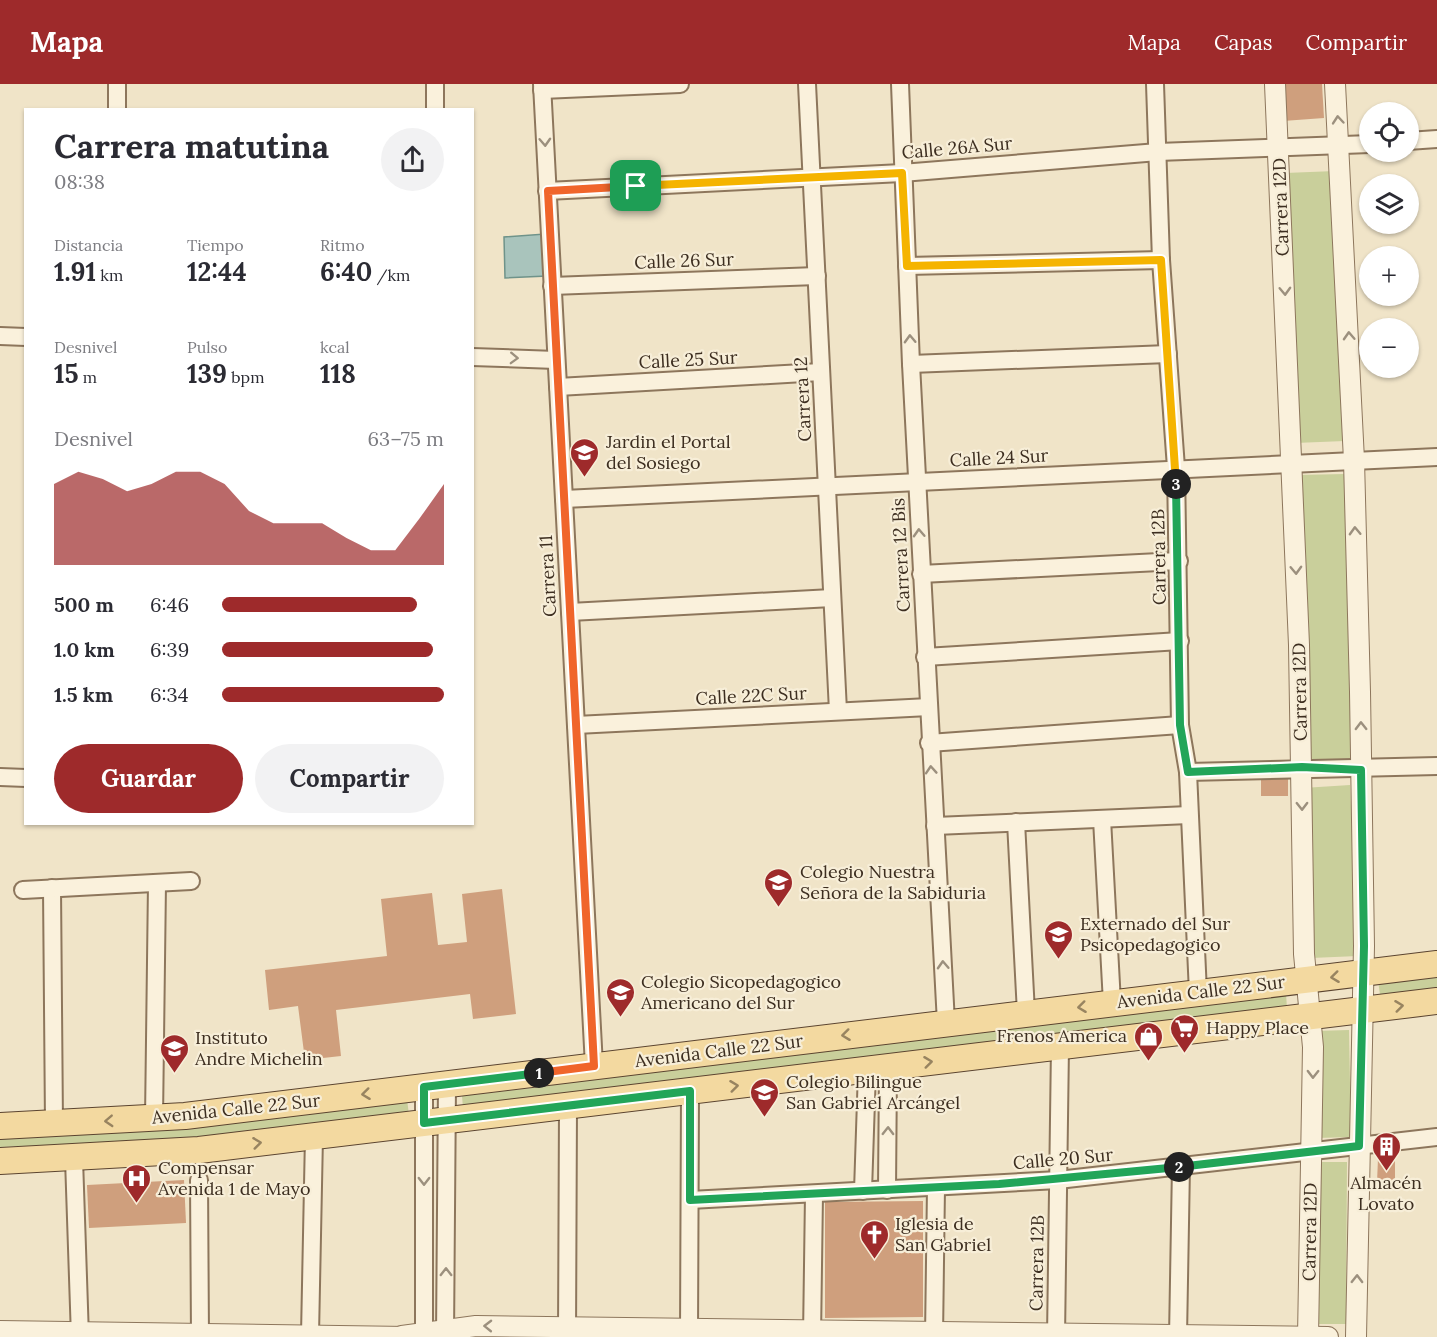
<!DOCTYPE html>
<html lang="es">
<meta charset="utf-8">
<style>
:root{--surface:#fff;--page:#f2f2f3;--text:#2b2b33;--muted:#7c7c81;--accent:#9e2a2b}
body{margin:0;font-family:Lora,serif;background:var(--page);color:var(--text);height:100vh;display:flex;flex-direction:column;font-size:22px;white-space:nowrap}
*{box-sizing:border-box;margin:0}
p{font-size:20px;color:var(--muted)}
.icon{flex:none;width:33px;height:33px;fill:none;stroke:currentColor;stroke-width:2;stroke-linecap:round;stroke-linejoin:round}
.map{position:relative;flex:1;overflow:hidden}
.details{position:absolute;left:24px;top:24px;width:450px;height:717px;display:flex;flex-direction:column;background:var(--surface);border-radius:0px;box-shadow:0 2px 4px #0004}
.details>*{flex:none}
.fabs{position:absolute;left:1359px;top:18px;display:grid;gap:12px}
.fabs a{display:grid;place-items:center;width:60px;height:60px;border-radius:50%;background:var(--surface);box-shadow:0 2px 4px #0004;font-size:30px}
.pin{position:absolute;display:grid;place-items:center;width:51px;height:51px;color:#fff;margin:-26px;border-radius:12px;box-shadow:0 3px 9px #0006}
.km{position:absolute;width:30px;height:30px;margin:-15px;border-radius:50%;background:#222;color:#fff;font-size:16px;line-height:30px;text-align:center}
.round{display:grid;place-items:center;flex:none;width:63px;height:63px;border-radius:32px;background:var(--page)}
.head{display:flex;align-items:center;justify-content:space-between;height:102px;padding:0 30px}
h1{font-size:33px;font-weight:700;line-height:45px}
.stats{display:grid;grid-template-columns:repeat(3,1fr);gap:9px;height:102px;padding:6px 30px}
.stats div{display:grid;align-content:center}
.stats b{font-size:26px;font-weight:700}
.stats small{font-size:16px;font-weight:400}
.stats p{font-size:16px}
.chart{height:168px;padding:12px 30px}
.chart p{display:flex;justify-content:space-between}
.chart svg{width:100%;height:108px;margin-top:6px;fill:var(--accent);opacity:.7}
.button{display:flex;gap:12px;margin-top:auto;padding:12px 30px}
.button a{flex:1;height:69px;border-radius:36px;background:var(--accent);color:#fff;font-size:24px;font-weight:700;line-height:69px;text-align:center}
.button a+a{background:var(--page);color:var(--text)}
ul{padding:0 30px;list-style:none;font-size:20px}
li{display:grid;grid-template-columns:96px 72px 1fr;align-items:center;height:45px}
li i{height:15px;border-radius:8px;background:var(--accent)}
header{display:flex;align-items:center;gap:36px;box-sizing:border-box;height:84px;padding:0 30px;background:var(--accent);color:#fff}
header strong{font-size:28px}
nav{display:flex;gap:33px;margin-inline-start:auto;font-size:21px}
.map>svg:first-child{display:block}
</style>
<header>
<strong>Mapa</strong>
<nav><a>Mapa</a><a>Capas</a><a>Compartir</a></nav>
</header>
<div class="map">
<svg width="1437" height="1253" viewBox="0 0 1437 1253">
<rect width="100%" height="100%" fill="#f0e4c8"/>
<g fill="#c9cf9b">
<path d="M1335,87l10,270 -50,2 -10,-270z"/>
<path d="M1345,390l16,289 -54,-2 -10,-286z"/>
<path d="M1350,701l8,171 -47,2 -8,-170z"/>
<path d="M1437,889v15l-57,7 -2,-15z"/>
<path d="M1286,909l1,16 -824,99 -1,-12 87,-10 22,-6z"/>
<path d="M1349,946l2,107 -34,1 -2,-107z"/>
<path d="M407,1015l2,16 -256,28 -153,4v-12z"/>
<path d="M1313,1078h34l-1,162h-34z"/>
</g>
<path fill="#a9c4bc" stroke="#6f938a" stroke-width="1.5" d="M545,150l2,42 -42,2 -1,-41z"/>
<g fill="#cf9f7d">
<path d="M1281,0h41l2,34 -41,3z"/>
<path d="M1288,691v21h-27v-19z"/>
<path d="M502,805l14,125 -43,5 -3,-25 -134,16 5,46 -36,4 -7,-54 -29,4 -4,-40 122,-14 -6,-57 51,-6 6,52 29,-3 -5,-48z"/>
<path d="M1378,1074l17,1v24h-18z"/>
<path d="M184,1096l2,43 -97,5 -2,-43z"/>
<path d="M923,1117v116l-98,1v-116z"/>
</g>
<g fill="none" stroke-linecap="round" stroke-linejoin="round">
<defs>
<g id="minor">
<path d="M542,0l52,982"/>
<path d="M807,0l31,627"/>
<path d="M900,0l11,280 35,659"/>
<path d="M1155,0l6,176 15,208 4,257 8,47 10,221"/>
<path d="M542,6l138,-6"/>
<path d="M117,26v-26"/>
<path d="M435,26v-26"/>
<path d="M1408,57l29,-2"/>
<path d="M547,107l355,-18 256,-21 212,-8"/>
<path d="M907,182l254,-6"/>
<path d="M552,202l265,-10"/>
<path d="M0,252l26,1"/>
<path d="M472,273l84,3"/>
<path d="M911,280l257,-10"/>
<path d="M558,303l263,-15"/>
<path d="M564,415l873,-42"/>
<path d="M921,490l258,-13"/>
<path d="M570,528l262,-14"/>
<path d="M925,573l255,-16"/>
<path d="M576,641l353,-18"/>
<path d="M929,659l251,-18"/>
<path d="M1188,688l249,-6"/>
<path d="M0,693l26,1"/>
<path d="M1102,735l10,184"/>
<path d="M1016,738l10,191"/>
<path d="M935,742l254,-11"/>
<path d="M52,804l2,236"/>
<path d="M23,806l168,-9"/>
<path d="M154,1035l3,-236"/>
<path d="M74,1075l6,178"/>
<path d="M199,1096l1,157"/>
<path d="M887,1106l1,-123"/>
<path d="M863,1107l4,-121"/>
<path d="M690,1116l368,-20 379,-43"/>
<path d="M310,1251l4,-199"/>
<path d="M424,1253v-250"/>
<path d="M445,1253l2,-253"/>
<path d="M567,1253l1,-231"/>
<path d="M689,1253l1,-246"/>
<path d="M812,1253l2,-143"/>
<path d="M934,1253l2,-150"/>
<path d="M1056,1253l4,-291"/>
<path d="M1178,1253l3,-171"/>
</g>
<g id="tertiary">
<path d="M1275,0l24,561 5,309 9,93 -5,290"/>
<path d="M1335,0l19,376 6,232 4,254 -8,391"/>
<path d="M0,1247l407,6"/>
<path d="M402,1252l74,-10 852,11"/>
</g>
<g id="primary">
<path d="M0,1042l185,-10 1252,-152"/>
<path d="M0,1077l199,-11 1238,-149"/>
</g>
</defs>
<use href="#minor" stroke="#8d765c" stroke-width="20"/>
<use href="#tertiary" stroke="#8d765c" stroke-width="22"/>
<use href="#primary" stroke="#5b4430" stroke-width="28"/>
<use href="#minor" stroke="#faf1dc" stroke-width="16"/>
<use href="#tertiary" stroke="#faf1dc" stroke-width="20"/>
<use href="#primary" stroke="#f3d9a0" stroke-width="26"/>
</g>
<defs><path id="oneway-chevron" d="M-2-3.5L2.5 0L-2 3.5" fill="none" stroke-width="1.6" stroke-linecap="round" stroke-linejoin="round" transform="scale(1.5)"/></defs>
<g stroke="#9c907e">
<use href="#oneway-chevron" transform="translate(1338 36) rotate(-95)"/>
<use href="#oneway-chevron" transform="translate(545 58) rotate(87)"/>
<use href="#oneway-chevron" transform="translate(1285 207) rotate(88)"/>
<use href="#oneway-chevron" transform="translate(1349 252) rotate(-93)"/>
<use href="#oneway-chevron" transform="translate(910 255) rotate(-92)"/>
<use href="#oneway-chevron" transform="translate(514 274) rotate(2)"/>
<use href="#oneway-chevron" transform="translate(1355 447) rotate(-92)"/>
<use href="#oneway-chevron" transform="translate(919 449) rotate(-93)"/>
<use href="#oneway-chevron" transform="translate(1296 486) rotate(88)"/>
<use href="#oneway-chevron" transform="translate(1361 642) rotate(-91)"/>
<use href="#oneway-chevron" transform="translate(931 686) rotate(-94)"/>
<use href="#oneway-chevron" transform="translate(1302 722) rotate(89)"/>
<use href="#oneway-chevron" transform="translate(943 881) rotate(-93)"/>
<use href="#oneway-chevron" transform="translate(1313 990) rotate(91)"/>
<use href="#oneway-chevron" transform="translate(888 1047) rotate(-89)"/>
<use href="#oneway-chevron" transform="translate(424 1097) rotate(90)"/>
<use href="#oneway-chevron" transform="translate(446 1188) rotate(-90)"/>
<use href="#oneway-chevron" transform="translate(1357 1195) rotate(-89)"/>
<use href="#oneway-chevron" transform="translate(488 1242) rotate(-179)"/>
</g>
<g stroke="#988460">
<use href="#oneway-chevron" transform="translate(1335 893) rotate(173)"/>
<use href="#oneway-chevron" transform="translate(1399 922) rotate(-7)"/>
<use href="#oneway-chevron" transform="translate(1082 923) rotate(173)"/>
<use href="#oneway-chevron" transform="translate(846 951) rotate(173)"/>
<use href="#oneway-chevron" transform="translate(928 978) rotate(-7)"/>
<use href="#oneway-chevron" transform="translate(734 1002) rotate(-7)"/>
<use href="#oneway-chevron" transform="translate(366 1010) rotate(173)"/>
<use href="#oneway-chevron" transform="translate(109 1037) rotate(177)"/>
<use href="#oneway-chevron" transform="translate(257 1059) rotate(-7)"/>
</g>
<g fill="none" stroke-linecap="round" stroke-linejoin="round">
<defs>
<path id="split-1" d="M539,989l55,-7 -46,-875 88,-5"/>
<path id="split-2" d="M539,989l-115,14v36l266,-32v109l309,-16 180,-17"/>
<path id="split-3" d="M1176,400l4,241 8,47 114,-5 59,3 3,176 -5,200 -180,21"/>
<path id="split-4" d="M636,102l266,-13 5,93 254,-6 15,224"/>
</defs>
<use href="#split-1" stroke="#fff" stroke-width="12"/>
<use href="#split-2" stroke="#fff" stroke-width="12"/>
<use href="#split-3" stroke="#fff" stroke-width="12"/>
<use href="#split-4" stroke="#fff" stroke-width="12"/>
<use href="#split-1" stroke="#f0652b" stroke-width="8"/>
<use href="#split-2" stroke="#22a559" stroke-width="8"/>
<use href="#split-3" stroke="#22a559" stroke-width="8"/>
<use href="#split-4" stroke="#f5b400" stroke-width="8"/>
</g>
<defs>
<symbol id="school-pin" viewBox="-11 -11 22 30"><path d="M0 17L-7.5 6A9.5 9.5 0 1 1 7.5 6Z" fill="#9e2a2b" stroke="#f7eed8"/><path d="M0-5L7-2L0 1L-7-2ZM-4 1L0 2.5L4 1V4Q0 6-4 4Z" fill="#fff"/></symbol>
<symbol id="university-pin" viewBox="-11 -11 22 30"><path d="M0 17L-7.5 6A9.5 9.5 0 1 1 7.5 6Z" fill="#9e2a2b" stroke="#f7eed8"/><path d="M0-5L7-2L0 1L-7-2ZM-4 1L0 2.5L4 1V4Q0 6-4 4Z" fill="#fff"/></symbol>
<symbol id="supermarket-pin" viewBox="-11 -11 22 30"><path d="M0 17L-7.5 6A9.5 9.5 0 1 1 7.5 6Z" fill="#9e2a2b" stroke="#f7eed8"/><path d="M-6-5.5h2.5l.6 2H6L4.5 2H-2.5L-4.4-4H-6ZM-1.5 3.2a1.3 1.3 0 1 0 .1 0ZM3 3.2a1.3 1.3 0 1 0 .1 0Z" fill="#fff"/></symbol>
<symbol id="shop-pin" viewBox="-11 -11 22 30"><path d="M0 17L-7.5 6A9.5 9.5 0 1 1 7.5 6Z" fill="#9e2a2b" stroke="#f7eed8"/><path d="M-5-2.5h2.3a2.7 3.5 0 0 1 5.4 0H5L5.5 6h-11ZM-1.5-2.5h3a1.5 2.3 0 0 0-3 0Z" fill="#fff"/></symbol>
<symbol id="building-pin" viewBox="-11 -11 22 30"><path d="M0 17L-7.5 6A9.5 9.5 0 1 1 7.5 6Z" fill="#9e2a2b" stroke="#f7eed8"/><path d="M-4-6H4V6H1V3H-1V6H-4ZM-2.5-4.3h1.7v1.8h-1.7ZM.8-4.3h1.7v1.8H.8ZM-2.5-1h1.7V.8h-1.7ZM.8-1h1.7V.8H.8Z" fill="#fff"/></symbol>
<symbol id="hospital-pin" viewBox="-11 -11 22 30"><path d="M0 17L-7.5 6A9.5 9.5 0 1 1 7.5 6Z" fill="#9e2a2b" stroke="#f7eed8"/><path d="M-5-5h3v3.5h4V-5h3V5h-3V1.5h-4V5h-3Z" fill="#fff"/></symbol>
<symbol id="church-pin" viewBox="-11 -11 22 30"><path d="M0 17L-7.5 6A9.5 9.5 0 1 1 7.5 6Z" fill="#9e2a2b" stroke="#f7eed8"/><path d="M-1.2-6h2.4v3.5h3.3v2.4h-3.3V6h-2.4V-.1h-3.3v-2.4h3.3Z" fill="#fff"/></symbol>
</defs>
<g fill-rule="evenodd">
<use href="#school-pin" x="568" y="352" width="33" height="45"/>
<use href="#school-pin" x="762" y="782" width="33" height="45"/>
<use href="#university-pin" x="1042" y="834" width="33" height="45"/>
<use href="#school-pin" x="604" y="892" width="33" height="45"/>
<use href="#supermarket-pin" x="1168" y="928" width="33" height="45"/>
<use href="#shop-pin" x="1132" y="936" width="33" height="45"/>
<use href="#university-pin" x="158" y="948" width="33" height="45"/>
<use href="#school-pin" x="748" y="992" width="33" height="45"/>
<use href="#building-pin" x="1370" y="1046" width="33" height="45"/>
<use href="#hospital-pin" x="120" y="1078" width="33" height="45"/>
<use href="#church-pin" x="858" y="1134" width="33" height="45"/>
</g>
<g text-anchor="middle" stroke-width="4.5" stroke-linejoin="round" paint-order="stroke">
<g font-size="18" fill="#3d2e20" stroke="#f7eed8">
<text transform="translate(957 64) rotate(-5)" y="6">Calle 26A Sur</text>
<text transform="translate(1281 123) rotate(-92)" y="6">Carrera 12D</text>
<text transform="translate(684 177) rotate(-2)" y="6">Calle 26 Sur</text>
<text transform="translate(688 276) rotate(-3)" y="6">Calle 25 Sur</text>
<text transform="translate(803 315) rotate(-93)" y="6">Carrera 12</text>
<text transform="translate(999 374) rotate(-3)" y="6">Calle 24 Sur</text>
<text transform="translate(901 471) rotate(-93)" y="6">Carrera 12 Bis</text>
<text transform="translate(1159 473) rotate(-91)" y="6">Carrera 12B</text>
<text transform="translate(548 492) rotate(-93)" y="6">Carrera 11</text>
<text transform="translate(1300 608) rotate(-91)" y="6">Carrera 12D</text>
<text transform="translate(751 612) rotate(-3)" y="6">Calle 22C Sur</text>
<text transform="translate(1201 908) rotate(-7)" y="6">Avenida Calle 22 Sur</text>
<text transform="translate(719 967) rotate(-7)" y="6">Avenida Calle 22 Sur</text>
<text transform="translate(236 1025) rotate(-6)" y="6">Avenida Calle 22 Sur</text>
<text transform="translate(1063 1075) rotate(-5)" y="6">Calle 20 Sur</text>
<text transform="translate(1310 1148) rotate(-89)" y="6">Carrera 12D</text>
<text transform="translate(1037 1179) rotate(-89)" y="6">Carrera 12B</text>
</g>
<g font-size="18" fill="#3d2e20" stroke="#f7eed8" text-anchor="start">
<text x="606" y="364">Jardin el Portal<tspan x="606" dy="21">del Sosiego</tspan></text>
<text x="800" y="794">Colegio Nuestra<tspan x="800" dy="21">Señora de la Sabiduria</tspan></text>
<text x="1080" y="846">Externado del Sur<tspan x="1080" dy="21">Psicopedagogico</tspan></text>
<text x="641" y="904">Colegio Sicopedagogico<tspan x="641" dy="21">Americano del Sur</tspan></text>
<text x="1206" y="950">Happy Place</text>
<text x="1127" y="958" text-anchor="end">Frenos America</text>
<text x="195" y="960">Instituto<tspan x="195" dy="21">Andre Michelin</tspan></text>
<text x="786" y="1004">Colegio Bilingue<tspan x="786" dy="21">San Gabriel Arcángel</tspan></text>
<text x="158" y="1090">Compensar<tspan x="158" dy="21">Avenida 1 de Mayo</tspan></text>
<text x="1386" y="1105" text-anchor="middle">Almacén<tspan x="1386" dy="21">Lovato</tspan></text>
<text x="895" y="1146">Iglesia de<tspan x="895" dy="21">San Gabriel</tspan></text>
</g>
</g>
</svg>
<div class="fabs">
<a><svg class="icon" aria-label="locate" viewBox="0 0 24 24"><circle cx="12" cy="12" r="6"/><path d="M12 2v4M12 18v4M2 12h4M18 12h4"/></svg></a>
<a><svg class="icon" aria-label="layers" viewBox="0 0 24 24"><path d="M12 4l9 5-9 5-9-5zM3 14l9 5 9-5"/></svg></a>
<a>+</a>
<a>−</a>
</div>
<div class="pin" style="left:636px;top:102px;background:#1e9e55"><svg class="icon" aria-label="arrive" viewBox="0 0 24 24"><path d="M6 21V4h12l-3 4 3 4H6"/></svg></div>
<b class="km" style="left:539px;top:989px">1</b>
<b class="km" style="left:1179px;top:1083px">2</b>
<b class="km" style="left:1176px;top:400px">3</b>
<section class="details">
<div class="head"><div><h1>Carrera matutina</h1><p>08:38</p></div><a class="round"><svg class="icon" aria-label="share" viewBox="0 0 24 24"><path d="M12 15V3M7 8l5-5 5 5M5 13v7h14v-7"/></svg></a></div>
<div class="stats">
<div><p>Distancia</p><b>1.91<small> km</small></b></div>
<div><p>Tiempo</p><b>12:44</b></div>
<div><p>Ritmo</p><b>6:40<small> /km</small></b></div>
</div>
<div class="stats">
<div><p>Desnivel</p><b>15<small> m</small></b></div>
<div><p>Pulso</p><b>139<small> bpm</small></b></div>
<div><p>kcal</p><b>118</b></div>
</div>
<div class="chart"><p><span>Desnivel</span>63–75 m</p>
<svg viewBox="0 0 160 44" preserveAspectRatio="none"><path d="M0 44V11L10 6L20 9L30 14L40 11L50 6L60 6L70 11L80 22L90 27L100 27L110 27L120 33L130 38L140 38L150 25L160 11V44z"/></svg>
</div>
<ul>
<li><b>500 m</b>6:46<i style="width:88%"></i></li>
<li><b>1.0 km</b>6:39<i style="width:95%"></i></li>
<li><b>1.5 km</b>6:34<i style="width:100%"></i></li>
</ul>
<div class="button"><a>Guardar</a><a>Compartir</a></div>
</section>
</div>
